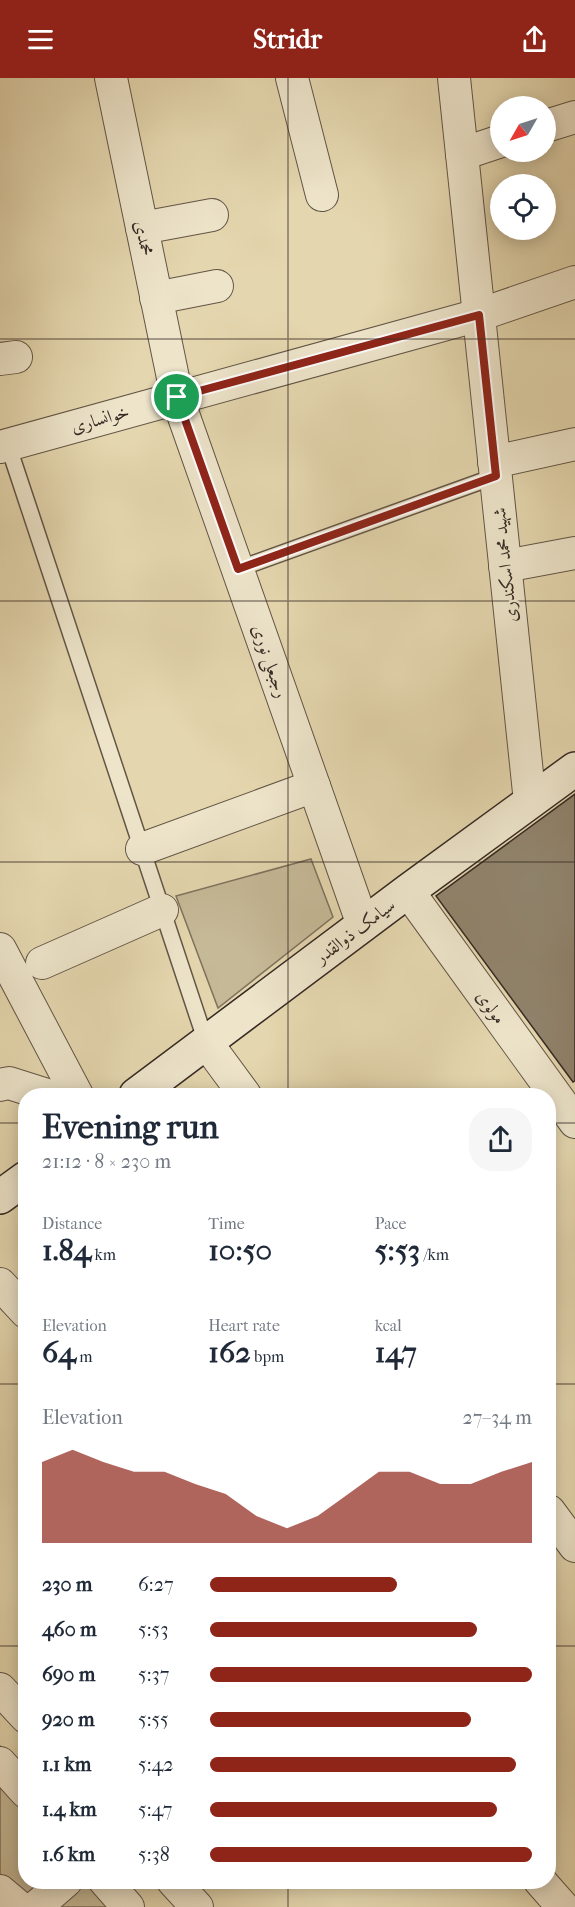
<!DOCTYPE html>
<meta charset="utf-8">
<style>
:root{--surface:#fff;--page:#f6f6f7;--text:#1f2937;--muted:#747a83;--accent:#8f2418}
body{margin:0;font-family:"IM FELL French Canon",Amiri,serif;background:var(--page);color:var(--text);height:100vh;display:flex;flex-direction:column;font-size:22px;white-space:nowrap}
*{box-sizing:border-box;margin:0}
p{font-size:20px;color:var(--muted)}
.icon{flex:none;width:33px;height:33px;fill:none;stroke:currentColor;stroke-width:2;stroke-linecap:round;stroke-linejoin:round}
.map{position:relative;flex:1;overflow:hidden}
.drawer{position:absolute;left:18px;top:1010px;width:538px;height:801px;display:flex;flex-direction:column;background:var(--surface);border-radius:24px;box-shadow:0 3px 15px #0003}
.drawer>*{flex:none}
.needle{width:39px;rotate:231deg}
.fabs{position:absolute;left:490px;top:18px;display:grid;gap:12px}
.fabs a{display:grid;place-items:center;width:66px;height:66px;border-radius:50%;background:var(--surface);box-shadow:0 3px 15px #0003;font-size:30px}
.pin{position:absolute;display:grid;place-items:center;width:51px;height:51px;color:#fff;margin:-26px;border:3px solid #fff;border-radius:50%;box-shadow:0 2px 6px #0007}
.round{display:grid;place-items:center;flex:none;width:63px;height:63px;border-radius:24px;background:var(--page)}
.headline{display:flex;align-items:center;justify-content:space-between;height:102px;padding:0 24px}
h1{font-size:33px;font-weight:800;line-height:45px}
.figures{display:grid;grid-template-columns:repeat(3,1fr);gap:9px;height:102px;padding:6px 24px}
.figures div{display:grid;align-content:center}
.figures b{font-size:30px;font-weight:800}
.figures small{font-size:16px;font-weight:400}
.figures p{font-size:16px}
.chart{height:168px;padding:12px 24px}
.chart p{display:flex;justify-content:space-between}
.chart svg{width:100%;height:108px;margin-top:6px;fill:var(--accent);opacity:.7}
ul{padding:0 24px;list-style:none;font-size:20px}
li{display:grid;grid-template-columns:96px 72px 1fr;align-items:center;height:45px}
li i{height:15px;border-radius:8px;background:var(--accent)}
header{display:flex;justify-content:space-between;align-items:center;height:78px;padding:0 24px;background:var(--accent);color:#fff;font-size:27px;font-weight:800}
.map>svg:first-child{display:block}
</style>
<header><svg class="icon" aria-label="menu" viewBox="0 0 24 24"><path d="M4 6h16M4 12h16M4 18h16"/></svg>Stridr<svg class="icon" aria-label="share" viewBox="0 0 24 24"><path d="M12 15V3M7 8l5-5 5 5M5 13v7h14v-7"/></svg></header>
<div class="map">
<svg width="575" height="1829" viewBox="0 0 575 1829">
<rect width="100%" height="100%" fill="#e4d6ae"/>
<filter id="stains"><feTurbulence type="fractalNoise" baseFrequency=".00333" numOctaves="4"/><feColorMatrix values="0 0 0 0 .2 0 0 0 0 .09 0 0 0 0 .02 0 0 0 .5 -.17"/></filter>
<radialGradient id="worn" r=".72"><stop offset=".6" stop-color="#630" stop-opacity="0"/><stop offset="1" stop-color="#630" stop-opacity=".3"/></radialGradient>
<g fill="#c6b997" stroke="#7e725e" stroke-width="1.5">
<path d="M311,781l22,58 -115,91 -42,-112z"/>
<path d="M0,1668l25,29 1,106h95l23,26h-144z"/>
</g>
<path fill="#90836c" stroke="#362a24" stroke-width="1.5" d="M575,716v287l-2,1 -137,-186z"/>
<g fill="none" stroke-linecap="round" stroke-linejoin="round">
<defs>
<g id="lane">
<path d="M8,367l198,597"/>
<path d="M238,491l258,-93"/>
</g>
<g id="street">
<path d="M111,0l66,319 186,528"/>
<path d="M292,0l30,117"/>
<path d="M454,0l76,724"/>
<path d="M546,48l29,-9"/>
<path d="M462,76l39,-13"/>
<path d="M142,150l70,-13"/>
<path d="M156,220l61,-12"/>
<path d="M0,281l16,-2"/>
<path d="M0,369l479,-132 96,-33"/>
<path d="M494,384l81,-18"/>
<path d="M505,488l70,-13"/>
<path d="M142,771l172,-63"/>
<path d="M408,813l167,231"/>
<path d="M0,871l77,146"/>
<path d="M42,885l120,-53"/>
<path d="M206,964l39,53"/>
<path d="M0,1007l9,-2 38,12"/>
<path d="M0,1206l26,28"/>
<path d="M549,1433l26,35"/>
<path d="M0,1611l26,28"/>
<path d="M0,1685l26,29"/>
<path d="M105,1803l23,26"/>
<path d="M173,1803l24,26"/>
<path d="M540,1803l23,26"/>
<path d="M0,1813l19,16"/>
<path d="M36,1829l30,-26"/>
</g>
<g id="secondary">
<path d="M136,1017l272,-204 167,-122"/>
<path d="M0,1119l26,-19"/>
</g>
</defs>
<use href="#lane" stroke="#625546" stroke-width="18"/>
<use href="#street" stroke="#625546" stroke-width="34"/>
<use href="#secondary" stroke="#362a24" stroke-width="36"/>
<use href="#lane" stroke="#ede4ca" stroke-width="15"/>
<use href="#street" stroke="#ede4ca" stroke-width="32"/>
<use href="#secondary" stroke="#ede4ca" stroke-width="33"/>
</g>
<g fill="none" stroke-linecap="round" stroke-linejoin="round">
<defs>
<path id="route" d="M479,237l17,161 -258,93 -61,-172z"/>
</defs>
<use href="#route" stroke="#fff" stroke-width="12"/>
<use href="#route" stroke="#8f2418" stroke-width="8"/>
</g>
<path fill="none" stroke="#362a24" stroke-width="1.5" stroke-opacity="0.55" d="M288,0v1017M0,261h575M0,523h575M0,784h575M0,1045h26M549,1045h26M0,1306h26M549,1306h26M0,1568h26M549,1568h26M288,1803v26"/>
<g text-anchor="middle" stroke-width="5" stroke-linejoin="round" paint-order="stroke">
<g font-size="18" fill="#362a24" stroke="#ede4ca">
<text transform="translate(144 160) rotate(78)" y="6">محمدی</text>
<text transform="translate(100 341) rotate(-16)" y="6">خوانساری</text>
<text transform="translate(505 487) rotate(-96)" y="6">شهید محمد اسکندری</text>
<text transform="translate(270 583) rotate(71)" y="6">رجبعلی نوری</text>
<text transform="translate(355 853) rotate(-37)" y="6">سیامک ذوالقدر</text>
<text transform="translate(491 929) rotate(54)" y="6">مولوی</text>
</g>
</g>
<rect width="100%" height="100%" filter="url(#stains)"/>
<rect width="100%" height="100%" fill="url(#worn)"/>
</svg>
<div class="fabs">
<a><svg class="needle" viewBox="-14 -14 28 28"><path d="M0-13l5 13h-10z" fill="#e53935"/><path d="M0 13l5-13h-10z" fill="#747a83"/></svg></a>
<a><svg class="icon" aria-label="locate" viewBox="0 0 24 24"><circle cx="12" cy="12" r="6"/><path d="M12 2v4M12 18v4M2 12h4M18 12h4"/></svg></a>
</div>
<div class="pin" style="left:177px;top:319px;background:#1e9e55"><svg class="icon" aria-label="arrive" viewBox="0 0 24 24"><path d="M6 21V4h12l-3 4 3 4H6"/></svg></div>
<section class="drawer">
<div class="headline"><div><h1>Evening run</h1><p>21:12 · 8 × 230 m</p></div><a class="round"><svg class="icon" aria-label="share" viewBox="0 0 24 24"><path d="M12 15V3M7 8l5-5 5 5M5 13v7h14v-7"/></svg></a></div>
<div class="figures">
<div><p>Distance</p><b>1.84<small> km</small></b></div>
<div><p>Time</p><b>10:50</b></div>
<div><p>Pace</p><b>5:53<small> /km</small></b></div>
</div>
<div class="figures">
<div><p>Elevation</p><b>64<small> m</small></b></div>
<div><p>Heart rate</p><b>162<small> bpm</small></b></div>
<div><p>kcal</p><b>147</b></div>
</div>
<div class="chart"><p><span>Elevation</span>27–34 m</p>
<svg viewBox="0 0 160 44" preserveAspectRatio="none"><path d="M0 44V11L10 6L20 11L30 15L40 15L50 20L60 24L70 33L80 38L90 33L100 24L110 15L120 15L130 20L140 20L150 15L160 11V44z"/></svg>
</div>
<ul>
<li><b>230 m</b>6:27<i style="width:58%"></i></li>
<li><b>460 m</b>5:53<i style="width:83%"></i></li>
<li><b>690 m</b>5:37<i style="width:100%"></i></li>
<li><b>920 m</b>5:55<i style="width:81%"></i></li>
<li><b>1.1 km</b>5:42<i style="width:95%"></i></li>
<li><b>1.4 km</b>5:47<i style="width:89%"></i></li>
<li><b>1.6 km</b>5:38<i style="width:100%"></i></li>
</ul>
</section>
</div>
